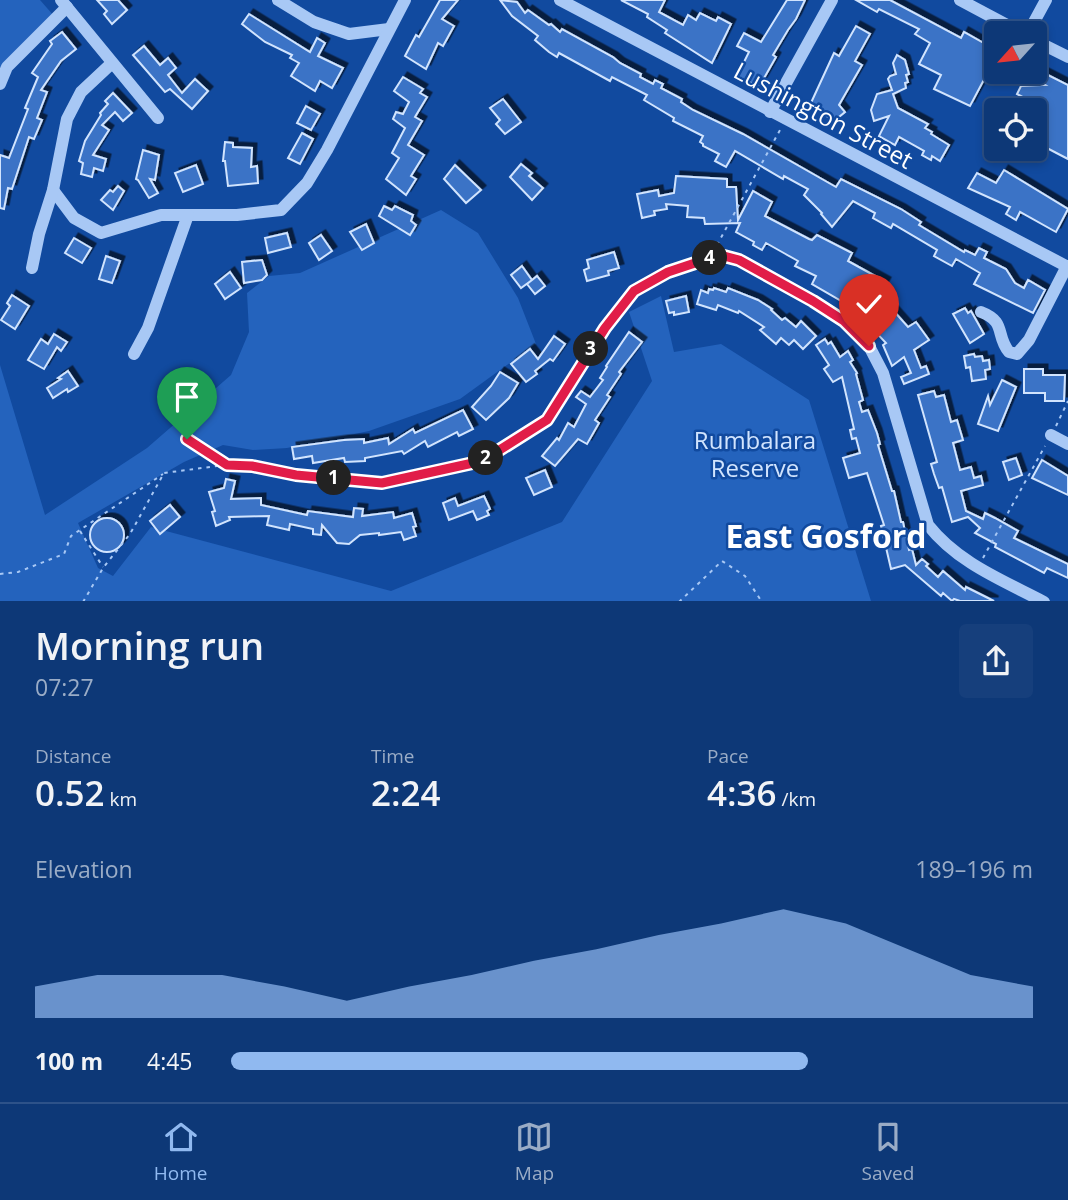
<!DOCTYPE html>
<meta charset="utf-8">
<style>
:root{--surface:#0d3877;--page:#163f7c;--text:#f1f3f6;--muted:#9aacc6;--line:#2d5289;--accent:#90b9f0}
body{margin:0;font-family:"Open Sans",sans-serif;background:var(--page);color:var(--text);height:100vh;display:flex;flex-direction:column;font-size:26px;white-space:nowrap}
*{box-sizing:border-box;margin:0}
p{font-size:23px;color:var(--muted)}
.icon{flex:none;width:38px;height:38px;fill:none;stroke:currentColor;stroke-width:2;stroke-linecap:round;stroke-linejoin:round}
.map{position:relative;height:601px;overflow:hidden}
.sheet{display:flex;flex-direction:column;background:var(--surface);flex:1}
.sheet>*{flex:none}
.needle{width:46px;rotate:243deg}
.controls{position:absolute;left:984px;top:21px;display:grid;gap:14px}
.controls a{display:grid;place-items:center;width:63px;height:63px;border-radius:7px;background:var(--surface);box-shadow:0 4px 10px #0003,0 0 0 2px var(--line);font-size:35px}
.pin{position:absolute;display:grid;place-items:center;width:60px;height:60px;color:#fff;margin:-72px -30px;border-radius:50% 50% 50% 0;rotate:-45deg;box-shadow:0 0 7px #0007}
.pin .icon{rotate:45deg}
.km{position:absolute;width:35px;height:35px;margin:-18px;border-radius:50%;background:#222;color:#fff;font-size:19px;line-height:35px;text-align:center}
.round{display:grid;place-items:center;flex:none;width:74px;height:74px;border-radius:7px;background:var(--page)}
.summary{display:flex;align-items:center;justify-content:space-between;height:119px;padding:0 35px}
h1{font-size:38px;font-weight:600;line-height:52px}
.figures{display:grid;grid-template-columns:repeat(3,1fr);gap:10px;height:119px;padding:7px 35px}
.figures div{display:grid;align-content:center}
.figures b{font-size:35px;font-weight:600}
.figures small{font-size:19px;font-weight:400}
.figures p{font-size:19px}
.chart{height:196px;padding:14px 35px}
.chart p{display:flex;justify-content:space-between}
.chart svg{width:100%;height:126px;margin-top:7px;fill:var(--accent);opacity:.7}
ul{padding:0 35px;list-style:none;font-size:23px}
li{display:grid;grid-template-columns:112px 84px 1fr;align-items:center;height:52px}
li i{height:18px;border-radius:9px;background:var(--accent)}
.dock{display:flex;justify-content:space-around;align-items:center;height:98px;border-top:2px solid var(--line);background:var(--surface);font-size:19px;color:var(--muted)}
.dock a{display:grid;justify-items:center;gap:4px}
.dock .current{color:var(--accent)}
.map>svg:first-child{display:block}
</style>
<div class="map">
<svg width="1068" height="602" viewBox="0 0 1068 602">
<defs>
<filter id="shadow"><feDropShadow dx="4.5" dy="-4.5" stdDeviation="0" flood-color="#0009"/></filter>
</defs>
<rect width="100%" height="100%" fill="#114a9f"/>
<g fill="#2463bd">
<path d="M0,0h40l14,16 -54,58z"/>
<path d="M441,210l37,23 40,65 18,46 -76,55 -91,32 -82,17 -34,2 -30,-5 -39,17 -106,61 20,45 15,8 38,-49 240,64 171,-69 90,-141 -23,-69 32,-16 13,56 47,-8 88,56 62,201h-871v-236l45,150 102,-67 84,-73 18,-43 -2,-39 22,-17 31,-3z"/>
</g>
<g fill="#3a73c6" stroke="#d1e4fe" stroke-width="2" filter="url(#shadow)">
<path d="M97,0h21l9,10 -15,14 -8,-10 3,-3z"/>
<path d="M440,0h18l-16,19 12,7 -11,20 -5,-3 -12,26 -21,-13 11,-21 3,2z"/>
<path d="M500,0l17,2 8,11 3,-3 21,15 2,-1 9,8 2,-3 51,28 7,6 21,11 -1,3 13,7 2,-4 8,4 -2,4 21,11 -1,3 12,8 50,24 93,53 5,-8 60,30 20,13 -2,3 45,27 1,-2 10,5 4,-7 8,4 -3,6 22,11 9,14 9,5 4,-8 17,10 -12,23 -59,-29 6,-11 -24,-14 -4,7 -18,-10 3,-6 -44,-26 -2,4 -18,-10 2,-5 -22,-12 -21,26 -11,-13 1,-1 -18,-18 4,-6 -24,-13 -1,3 -48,-28 -9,16 -11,-6 4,-7 -16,-8v-2l-3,-2 3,-6 -30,-15 1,-3 -30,-18 3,-5 -35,-18 -2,4 -51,-28 -2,4 -8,-5 -14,-12 3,-4 -26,-20z"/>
<path d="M621,0h44l-6,12 24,13 5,-10 8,5 4,-7 16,8 2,-4 13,7 -19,39 -47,-30 2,-3 -20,-13 1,-3z"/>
<path d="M787,0h18l-9,19 -8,11 -15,25 3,2 -17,30 -22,-11 12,-24 -12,-6 7,-13 17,9z"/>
<path d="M856,0h34l71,38 3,-6 32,18v7l-26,49 -36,-17 7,-14 -22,-11 11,-21 -15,-9 4,-5 -40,-20 -2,3z"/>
<path d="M249,14l61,38 7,-14 8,5 -7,13 25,12 -11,20 -12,-7 -5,10 -24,-15 8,-13 -9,-5 2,-3 -27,-13 -23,-18z"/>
<path d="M856,26l14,8 -15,27 7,4 -23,40 6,7 -11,9 -24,-16 24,-52 5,3z"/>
<path d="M62,32l14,17 -15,12 -20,29 6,2 -10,26 5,2 -8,19 -5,-2 -17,52 -4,-1 -4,21 -4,-1v-53l9,3 19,-49 -3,-1 13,-31 -6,-4 20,-29 -2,-3z"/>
<path d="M144,46l16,19 8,-7 8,10 -8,7 14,18 13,-14 13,12 -16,18 -22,-20 -5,3 -32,-37z"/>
<path d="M897,55l8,5 4,14 -3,1 2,7 -3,1 1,5 -13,6 5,14 30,16 -3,4 7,4 -1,2 18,11 -9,16 -8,-5 -1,4 -9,-5 2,-4 -25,-14 -4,8 -16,-9 10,-20 -15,5 -3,-11 6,-16 15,-4 -4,-11 2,-3 6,-2 -3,-11z"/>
<path d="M1034,68l34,17v74l-25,-13 3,-5 -12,-6v-32l-17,-9 4,-8 24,-1 -23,-13h12z"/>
<path d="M403,77l20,12 -3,4 7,4 -12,20 7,4 -14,24 16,10 -13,21 5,3 -10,16 -20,-16 13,-21 -7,-5 13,-25 -12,-9 3,-7 7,2 6,-12 -15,-11z"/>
<path d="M113,93l19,20 -9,8 -8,-9 -13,13 7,5 -16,25 13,4 -3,12 -9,-3 -2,9 -11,-3 2,-11 -4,-2 6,-20 16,-26 -1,-2 8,-9 -3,-3z"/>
<path d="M503,99l18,23 -16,12 -9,-10 4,-4 -10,-12z"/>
<path d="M306,106l14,8 -9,16 -14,-7z"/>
<path d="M302,133l11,6 -13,25 -12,-6z"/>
<path d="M225,142l8,1v4l19,1 -1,19 6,-1 1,17 -30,3 -3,-25h-2z"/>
<path d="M143,150l16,5 -4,25 -5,-1 8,14 -9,5 -11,-18 -2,-1z"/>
<path d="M521,164l11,9 -3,3 14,12 -11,12 -22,-23z"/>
<path d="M196,165l7,19 -20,8 -8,-19z"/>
<path d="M455,165l26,25 -15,13 -22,-24z"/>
<path d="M1004,170l64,39 -12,23 -36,-20 -4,8 -10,-6 4,-7 -42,-19 9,-15 19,10z"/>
<path d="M676,176l51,3v8h9l2,33 15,-29 19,11 -7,14 44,23 3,1 5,-5 35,18 -4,8 38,21 -8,14 6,4 24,27 8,-5 13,18 -15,10 7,18 5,-2 3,8 -25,10 -3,-7 10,-4 -7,-16 -12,9 -9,-21 3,-2 -15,-16 -10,-6 6,-10 -15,-9 -2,4 -38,-22 4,-8 -21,-10 3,-5 -32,-18 -4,7 -9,-5 1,-3 -18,-10 4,-9 -35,1 -1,-6 -17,-1 1,-11 -22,-2 1,5 -13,2 1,4 -13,3 -5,-24 21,-4 1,6 15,-3z"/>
<path d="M118,186l6,5 -11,19 -12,-10 9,-10 3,2z"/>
<path d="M384,206l8,4 3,-4 18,9 -2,6 5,4 -6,10 -31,-19z"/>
<path d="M366,224l8,19 -12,7 -12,-18z"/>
<path d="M287,233l4,14 -23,6 -3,-15z"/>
<path d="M321,235l11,16 -13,9 -10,-17z"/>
<path d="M74,238l17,10 -9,15 -17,-10z"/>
<path d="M614,252l5,16 -11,3 1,4 -22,6 -3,-11 5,-2 -2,-8z"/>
<path d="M106,256l14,5 -8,22 -13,-4z"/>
<path d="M262,260l5,15 -5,5 -18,3 -2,-21z"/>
<path d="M522,266l10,14 5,-4 8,10 -10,8 -8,-10 5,-4 -11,8 -10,-13z"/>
<path d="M230,272l11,16 -16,11 -10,-15z"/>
<path d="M714,288l12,4 2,-4 30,12 14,9 -1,1 11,10 3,-2 11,9 5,-6 15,15 -13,13 -9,-9 -5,5 -8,-7 -5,6 -16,-14 4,-3 -25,-16 -1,2 -20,-8 -2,5 -19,-6 4,-14 7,3 1,-4 4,1z"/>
<path d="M12,295l17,11 -14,23 -14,-9 9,-14 -3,-3z"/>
<path d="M686,296l3,16 -15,3v-3l-5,1 -3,-12z"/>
<path d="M965,308l3,5 3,-2 13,23 -14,9 -17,-29z"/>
<path d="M629,332l13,10 -23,30 2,2 -14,21 3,2 -15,23 4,3 -12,21 -9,-5 -23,27 -13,-10 15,-18 2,2 9,-17 6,4 12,-23 -10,-7 5,-6 9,6 13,-17 -3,-2 7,-11 -1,-1z"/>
<path d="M54,334l13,8 -6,9 -4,-4 -13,22 -16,-9 13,-21 7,5z"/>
<path d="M554,336l11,8 -12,17 -3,-2 -15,12 2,3 -11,8 -15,-18 19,-15 8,10z"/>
<path d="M825,339l3,5 3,-2 9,15 8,-6 5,9 -3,2 7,11 -1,1 7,26 -4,2 3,10 6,-2 9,23 3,11 -2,1 14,46h2l7,31h2l6,28 3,-1 4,16 6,-6 6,5 -2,2 12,11 5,-6 22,19 1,-3 28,14h-34l-6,-2 -2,2 -9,-8 -2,3 -36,-31 -14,4 -10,-43 3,-1 -17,-52 -18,5 -6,-20 17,-5 -4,-15 -4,1 -2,-9 4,-1 -12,-52 -9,5 -9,-13 5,-4 -13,-20z"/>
<path d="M974,354l1,3 7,-1 1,5 6,-1 1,9 -5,1 1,9 -14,2 -2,-14 -4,1 -2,-12z"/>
<path d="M1024,369h19v6h22l-1,26h-19v-8h-21z"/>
<path d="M68,371l10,15 -10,6 -1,-3 -14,9 -6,-10 14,-9 -3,-1z"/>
<path d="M500,372l18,11 -9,15 -23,22 -14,-13 19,-21z"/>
<path d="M1002,380l14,7 -18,44 -20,-7 10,-28 2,9z"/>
<path d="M934,391l2,6 8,-2 7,27 6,-2 6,20 -10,3 7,27 11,-3 3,11 7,-2 2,9 -22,6 5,20 17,8 2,-6 10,5 23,13 -4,7 54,26v14l-21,-10 -3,5 -49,-26 1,-3 -21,-11 5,-5 -12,-11 -16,5 -10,-35 -3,1 -5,-14 -3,-10 6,-2 -19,-67z"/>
<path d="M463,410l10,19 -14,7 -2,-4 -29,15 -3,-6 -21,13 -2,-3 -37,7v3l-20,1 -1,-4 -31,5 -1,-7 -18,3 -2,-12 52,-7 20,-1v4l24,-5 1,6 24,-15 2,4z"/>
<path d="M1016,458l6,17 -13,5 -6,-18z"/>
<path d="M1042,460l26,16v19l-36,-17z"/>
<path d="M545,470l7,17 -18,8 -8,-17z"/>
<path d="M226,479l9,2 -4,18 30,-1v7l46,10 1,-4 45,6 1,-9 9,1 -1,7 31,-4 1,6 18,-5 4,13 -3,1 3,9 -12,4 -3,-8 -22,3v-2l-19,2 -11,9 -12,-1 -15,-18 -1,10 -8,-1v-5l-23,-5 -1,6 -22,-5 2,-9 -40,1 1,3 -14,6 -4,-14 3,-1 -6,-19 15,-4z"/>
<path d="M484,496l6,13 -3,2 2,4 -12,5 -4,-9 -24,9 -6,-17 12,-5 3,8z"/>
<path d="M170,505l10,12 -20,17 -10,-13z"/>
<circle cx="107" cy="535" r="17"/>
</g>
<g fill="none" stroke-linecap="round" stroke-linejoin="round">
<g stroke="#a8c8f5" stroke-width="2" stroke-dasharray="3.5 5" stroke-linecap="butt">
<path d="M717,245l63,-115"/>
<path d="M1056,426l12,-25"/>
<path d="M187,439l30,19"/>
<path d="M80,531l23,36"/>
<path d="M983,558l62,-112"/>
<path d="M0,574l18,-2 46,-18 7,-18 92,-62"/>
<path d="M83,602l20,-34 27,-34 34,-61 53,-7"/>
<path d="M679,602l43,-41 23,15 17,26"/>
</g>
<g stroke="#a8c8f5" stroke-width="12">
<path d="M61,0l97,118"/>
<path d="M278,0l36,22 35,12 40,-5"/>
<path d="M560,0l508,267"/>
<path d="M960,0l62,33"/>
<path d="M1028,33l18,-33"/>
<path d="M1034,40l34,17"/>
<path d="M0,84l7,-17 60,-60"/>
<path d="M770,112l62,-112"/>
<path d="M53,190l21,28 27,15 60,-18h76l44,-5 26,-27 20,-33 78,-150"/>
<path d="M32,268l7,-34 14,-44 14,-71 14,-27 31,-29"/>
<path d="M981,312c26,10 14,23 28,40l8,2 12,-14 38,-74"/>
<path d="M134,354l14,-26 40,-113"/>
<path d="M1051,435l17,9"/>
<path d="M227,465l25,1 44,9 86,8 100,-22 65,-41 58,-92 29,-37 34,-19 42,-14 15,-2 14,4 74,41 31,20 25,25 14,27 45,152c30,38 74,55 116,77"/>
</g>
</g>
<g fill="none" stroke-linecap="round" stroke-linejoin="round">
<defs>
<path id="route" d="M187,439l40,26 25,1 44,9 86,8 100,-22 65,-41 58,-92 29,-37 34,-19 42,-14 14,-2 15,4 74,41 31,20 25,25"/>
</defs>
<use href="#route" stroke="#fff" stroke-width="14"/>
<use href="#route" stroke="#e11d48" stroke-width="9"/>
</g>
<g text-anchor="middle" stroke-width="5" stroke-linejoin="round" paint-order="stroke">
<g font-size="24" fill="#fff" stroke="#114a9f">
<text transform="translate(823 116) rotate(28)" y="8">Lushington Street</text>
</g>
<g font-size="24" fill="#d1e4fe" stroke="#114a9f">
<text x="755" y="449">Rumbalara<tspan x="755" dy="28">Reserve</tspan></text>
</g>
<g font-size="32" font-weight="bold" fill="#fff" stroke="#114a9f">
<text x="826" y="548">East Gosford</text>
</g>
</g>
</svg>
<div class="controls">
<a><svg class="needle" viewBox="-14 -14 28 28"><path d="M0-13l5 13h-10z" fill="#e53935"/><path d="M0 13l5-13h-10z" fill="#9aacc6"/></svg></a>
<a><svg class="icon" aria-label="locate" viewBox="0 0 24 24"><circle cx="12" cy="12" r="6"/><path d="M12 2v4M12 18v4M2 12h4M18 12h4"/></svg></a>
</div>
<div class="pin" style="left:187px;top:439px;background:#1e9e55"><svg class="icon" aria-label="arrive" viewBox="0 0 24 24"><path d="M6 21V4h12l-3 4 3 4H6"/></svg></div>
<div class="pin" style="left:869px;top:346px;background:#d93025"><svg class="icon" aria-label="check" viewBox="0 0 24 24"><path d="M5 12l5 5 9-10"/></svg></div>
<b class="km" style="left:334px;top:478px">1</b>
<b class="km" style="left:486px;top:458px">2</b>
<b class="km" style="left:591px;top:349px">3</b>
<b class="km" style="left:710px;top:258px">4</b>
</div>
<section class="sheet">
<div class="summary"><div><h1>Morning run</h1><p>07:27</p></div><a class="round"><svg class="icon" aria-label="share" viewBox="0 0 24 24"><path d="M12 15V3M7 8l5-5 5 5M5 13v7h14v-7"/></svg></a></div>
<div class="figures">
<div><p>Distance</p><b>0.52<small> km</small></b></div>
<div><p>Time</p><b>2:24</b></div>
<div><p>Pace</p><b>4:36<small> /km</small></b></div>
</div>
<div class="chart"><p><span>Elevation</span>189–196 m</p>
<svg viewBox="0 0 160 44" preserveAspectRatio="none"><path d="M0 44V33L10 29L20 29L30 29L40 33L50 38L60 33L70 29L80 24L90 20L100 15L110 11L120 6L130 11L140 20L150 29L160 33V44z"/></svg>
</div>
<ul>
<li><b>100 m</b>4:45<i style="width:72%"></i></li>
</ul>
</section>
<nav class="dock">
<a class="current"><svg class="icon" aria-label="home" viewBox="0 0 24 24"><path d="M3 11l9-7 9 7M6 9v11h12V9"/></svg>Home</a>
<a><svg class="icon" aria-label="map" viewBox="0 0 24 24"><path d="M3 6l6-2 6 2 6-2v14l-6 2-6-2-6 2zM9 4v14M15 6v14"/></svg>Map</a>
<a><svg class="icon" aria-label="saved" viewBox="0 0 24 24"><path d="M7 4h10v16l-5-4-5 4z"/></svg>Saved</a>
</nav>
